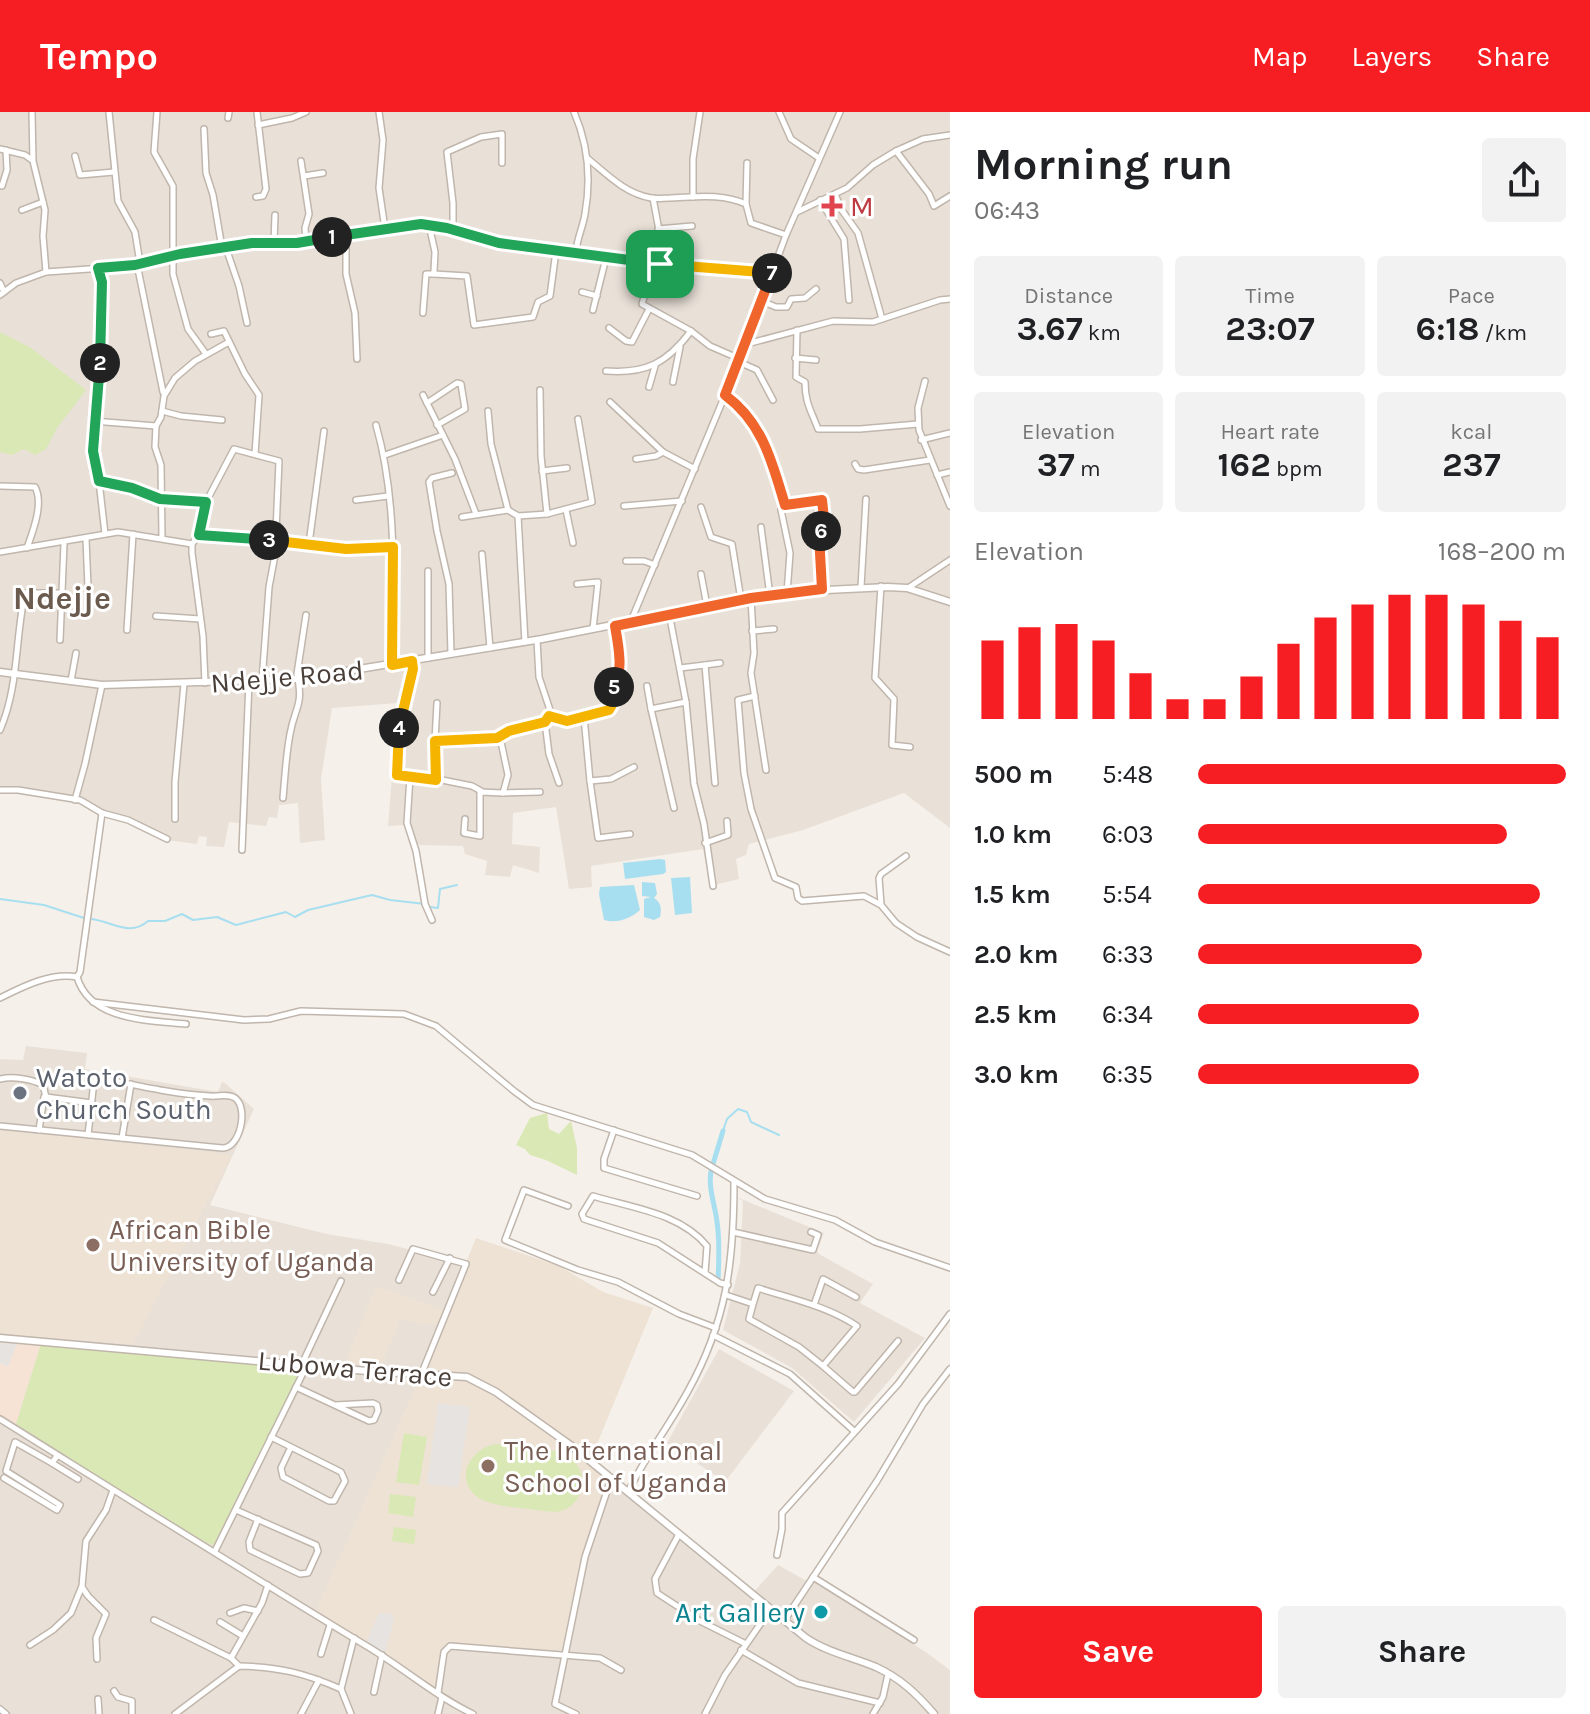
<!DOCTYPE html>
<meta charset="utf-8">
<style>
:root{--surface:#fff;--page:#f2f2f2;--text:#202124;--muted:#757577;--accent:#f71e23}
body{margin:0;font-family:Karla,sans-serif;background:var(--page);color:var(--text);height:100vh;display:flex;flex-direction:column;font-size:30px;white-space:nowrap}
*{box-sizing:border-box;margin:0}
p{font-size:26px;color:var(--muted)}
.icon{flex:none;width:44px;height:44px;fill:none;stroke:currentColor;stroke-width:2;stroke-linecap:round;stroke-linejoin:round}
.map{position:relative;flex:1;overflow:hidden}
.panel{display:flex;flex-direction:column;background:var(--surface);width:640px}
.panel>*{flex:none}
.pin{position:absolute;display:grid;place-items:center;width:68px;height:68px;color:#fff;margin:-34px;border-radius:16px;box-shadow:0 4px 12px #0006}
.km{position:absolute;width:40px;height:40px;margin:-20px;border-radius:50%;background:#222;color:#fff;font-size:22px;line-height:40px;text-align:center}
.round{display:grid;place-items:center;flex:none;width:84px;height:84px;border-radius:8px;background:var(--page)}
.head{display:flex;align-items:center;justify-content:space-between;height:136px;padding:0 24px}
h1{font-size:44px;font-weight:700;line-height:60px}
.figures{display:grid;grid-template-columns:repeat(3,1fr);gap:12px;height:136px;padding:8px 24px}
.figures div{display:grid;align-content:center;border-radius:8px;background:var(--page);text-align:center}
.figures b{font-size:34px;font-weight:700}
.figures small{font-size:22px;font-weight:400}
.figures p{font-size:22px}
.chart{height:224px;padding:16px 24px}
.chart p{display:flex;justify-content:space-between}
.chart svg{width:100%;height:144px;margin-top:8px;stroke:var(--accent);stroke-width:6}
.primary-button{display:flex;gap:16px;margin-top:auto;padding:16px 24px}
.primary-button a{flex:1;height:92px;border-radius:8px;background:var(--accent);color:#fff;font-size:32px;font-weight:700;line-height:92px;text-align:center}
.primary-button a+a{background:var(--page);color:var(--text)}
ul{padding:0 24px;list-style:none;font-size:26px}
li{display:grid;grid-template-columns:128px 96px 1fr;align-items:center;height:60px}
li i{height:20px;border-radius:10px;background:var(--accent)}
header{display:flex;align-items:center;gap:48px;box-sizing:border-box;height:112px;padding:0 40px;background:var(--accent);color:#fff}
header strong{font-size:38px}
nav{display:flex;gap:44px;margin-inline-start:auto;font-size:28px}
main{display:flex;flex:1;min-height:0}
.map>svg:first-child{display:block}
</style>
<header>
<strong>Tempo</strong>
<nav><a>Map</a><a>Layers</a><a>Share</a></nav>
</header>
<main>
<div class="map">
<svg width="950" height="1602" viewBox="0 0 950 1602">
<rect width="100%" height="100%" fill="#f5f0ea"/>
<g fill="#e9e1d8">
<path d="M0,0h950v716l-46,-35 -101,37 -54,14 -3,11 -10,4 3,20 -29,7 -7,-37 -112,17 1,21 -23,2 -13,-82 -43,6 -1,31 28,3 -1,26 -26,-8 -3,12 -25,-2 2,-14 -22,-7 -2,-8 -47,-1 -12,-20 -16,1 10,-123 -66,5 -11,71 4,61 -25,3 -2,-40 -19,2 -2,13 -8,-1 -3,9 -37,-4 -5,25 -18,-1 1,-9 -8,-1 -2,8 -30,-4 -43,-19 -22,-6 -28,-16 -74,-9z"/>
<path d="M26,934l61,7 -2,16 133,23 4,-10 3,1 29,26 -44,96 117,29 61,10 74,19 -12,114 97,53 204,165 27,-30 29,16 3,-5 117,77 23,17v44h-950v-655l23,1z"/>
<path d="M734,1084l90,37 -7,18 2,3 54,30 -13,19 65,35 -71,84 -62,-54 -69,-38 17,-67 3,-62z"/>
<path d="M719,1237l75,42 -69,91 -58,-39z"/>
</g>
<path fill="#f6e3d6" d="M0,1229l41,3 -25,80 -16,-10z"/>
<g fill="#eee2d4">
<path d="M0,1017l232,26 -99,189 -133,-9z"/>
<path d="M476,1126l83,28 44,26 50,16 -63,153 12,11 5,10 -21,64 -21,106 -119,-6 -9,46 -121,-82 105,-235z"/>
<path d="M376,1174l69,24 -6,16 -39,-6 -19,46 -36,-3z"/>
</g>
<g fill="#d9e8b4">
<path d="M0,220l31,16 55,42 -29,38 -11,21 -11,6 -11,-6 -12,6 -12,-3z"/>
<path d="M547,1001l2,16 10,5 12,-13 6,27v27l-31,-15 -16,-5 -5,-6 -9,-4 14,-27z"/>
<path d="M41,1232l263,23 -90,179 -54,-28 -144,-94z"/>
<path d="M404,1321l23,4 -8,48 -23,-3z"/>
<path d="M498,1332c19,2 58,3 72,14 18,13 16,41 -4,51 -10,5 -20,2 -30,1 -17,-3 -46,-3 -60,-14 -23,-20 -3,-50 22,-52z"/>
<path d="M390,1382l26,3 -3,20 -25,-4z"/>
<path d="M394,1415l22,3 -2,14 -22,-3z"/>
</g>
<g fill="#e6e3e1">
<path d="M0,1231l17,1 -9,23 -8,-4z"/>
<path d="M438,1291l32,4 -12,80 -31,-3z"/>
<path d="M379,1501l12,1 3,6 -10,36 -19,-11z"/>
</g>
<g fill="#a8dff0">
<path d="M660,747l5,1 1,12 -3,2 -38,5 -2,-16z"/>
<path d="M690,765l2,36 -17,2 -4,-37z"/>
<path d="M642,770l13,1 2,11 -3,4c7,4 8,11 6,19l-6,3 -10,-3v-18l7,-2 -9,-1z"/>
<path d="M634,773l6,25c-9,8 -22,14 -36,10l-5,-26 1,-7z"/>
</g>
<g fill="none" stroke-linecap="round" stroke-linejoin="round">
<g stroke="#a8dff0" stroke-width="2">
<path d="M0,787l44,6 40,13"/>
<path d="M430,795l8,1 2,-19 17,-4"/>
<path d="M92,807c21,3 38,18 56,2h17l17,-7 11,6 24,-3 19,8 50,-13 9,5 13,-7 64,-15 18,5 35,4"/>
<path d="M723,1019l4,-12 11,-10 9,3 4,10 28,13"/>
</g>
<g stroke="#a8dff0" stroke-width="5">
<path d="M713,1052l10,-33"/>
<path d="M711,1059c-3,18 4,33 6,51 3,19 2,38 1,58"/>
</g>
<defs>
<g id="minor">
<path d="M109,0l9,89 17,31 5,31"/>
<path d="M157,0l-3,40 19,34v88l15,55 18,25"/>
<path d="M379,0l4,28 -4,48 6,41"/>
<path d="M574,0c14,32 17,68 11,102 -2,13 -8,24 -9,38"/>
<path d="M779,0l12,27 28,19"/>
<path d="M32,1l1,48 12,49 -2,26 3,36"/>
<path d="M228,6l1,-6"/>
<path d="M258,13l34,-7 14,-6"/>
<path d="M204,17l2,44 7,22 9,53"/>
<path d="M0,37l25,6 7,5"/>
<path d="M896,39l33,43 5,12 16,-10"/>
<path d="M75,44l5,19 34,-3"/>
<path d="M587,46c20,16 37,35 64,40 6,1 13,0 19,0 27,-1 50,-5 76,6l5,19 35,12"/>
<path d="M301,49l8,53 -4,14 1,14"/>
<path d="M304,64l19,-3"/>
<path d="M2,74l5,-16 -1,-20"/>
<path d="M835,82l6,15 17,24 24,86"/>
<path d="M256,85l7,-1 3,-7 -9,-77"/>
<path d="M693,85v-38l7,-47"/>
<path d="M653,86l8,43 -1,23"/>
<path d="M820,88l24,39 5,61"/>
<path d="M746,92l1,-41"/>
<path d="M22,98l21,-8"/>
<path d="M797,100l50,-24 26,-23 23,-14 27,-12 27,-4"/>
<path d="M453,117v-26l-6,-51 34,-15 21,-3v29"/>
<path d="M658,117l34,-3"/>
<path d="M346,123v39l9,39 2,46"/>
<path d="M274,131l1,-28"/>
<path d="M226,136l13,38 8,37"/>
<path d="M654,151l-12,41 49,27 19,15 30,13"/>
<path d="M137,152l26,128"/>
<path d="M98,156l4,14v43l-9,126 6,30 6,53"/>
<path d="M434,162l33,2 7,49 59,-8 5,-15 12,-6 6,-45"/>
<path d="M0,171l4,9"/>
<path d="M582,180l15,4"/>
<path d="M0,183l16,-12 30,-11 72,-5 62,-13 72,-11h45l124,-19 26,4 52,15 107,15 166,14"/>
<path d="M761,189l15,6h11l4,-8 14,-1 11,-9"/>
<path d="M593,198l13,-52"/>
<path d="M423,201l3,-39h8v-3l1,-19 -6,-27"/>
<path d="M609,216l17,13 6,1 17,-33"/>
<path d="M797,218l-1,47 9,5c0,21 6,28 13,47h42l58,-5"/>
<path d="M211,222l13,-3 21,43 14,21 -4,59"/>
<path d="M747,232l86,-23 40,1 67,-22 10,-1"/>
<path d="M795,246l21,2"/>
<path d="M739,250l18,8 16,30"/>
<path d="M606,259c40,3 61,-8 85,-40"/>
<path d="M925,269l-7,27 1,22 31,76"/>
<path d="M673,270l7,-35"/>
<path d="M649,275l6,-21"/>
<path d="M540,278l1,66 6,58"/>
<path d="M423,283l32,64 21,55"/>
<path d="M725,283c39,29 47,66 60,110l37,-5 3,28 -6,7 3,54"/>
<path d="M610,290l53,50 32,17"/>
<path d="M427,291l30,-20 4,1 4,25 -28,16"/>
<path d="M162,299l19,5 41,4"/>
<path d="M488,299l3,33 17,66"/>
<path d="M93,309l63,5"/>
<path d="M376,313c22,77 17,160 16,240"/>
<path d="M921,328l29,-7"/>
<path d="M385,343l58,-20"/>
<path d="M636,347l20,-3 7,-4"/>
<path d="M855,352l3,5 6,1 66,-10"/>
<path d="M542,359l25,-3"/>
<path d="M937,363l13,-3"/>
<path d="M99,369l33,7 28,11 46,3 28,-53 45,12 -4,94 -6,32 -7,94"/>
<path d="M0,374l35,1c9,16 -2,44 -8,61"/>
<path d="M356,388l32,-4"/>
<path d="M624,394l58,-5"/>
<path d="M701,395l10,30 21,7 9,56"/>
<path d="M566,398l7,33"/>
<path d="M781,398l9,43 -3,40"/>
<path d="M518,404l7,126"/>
<path d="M462,405l46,-7 10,6 29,-2 45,-12 -14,-83"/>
<path d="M761,415l9,69"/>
<path d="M199,423c21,2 42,1 63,3 47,6 82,12 131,9"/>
<path d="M162,426l-1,-73 -6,-18 1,-21 5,-9 3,-21 11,-18 20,-17 34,-19"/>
<path d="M86,427l3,72"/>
<path d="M309,432l15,-113"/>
<path d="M0,440l118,-20 74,12"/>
<path d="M482,442l8,94"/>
<path d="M626,449h18l11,4"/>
<path d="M701,462l6,32"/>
<path d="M577,472l21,-2 -5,47"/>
<path d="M881,474l-6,92 19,21 -2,46 18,2"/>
<path d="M861,475l5,-88"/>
<path d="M908,476l42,-28"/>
<path d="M751,486l3,55 -3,20 15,97"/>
<path d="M669,501l17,89 8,82 10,40 9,62"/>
<path d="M156,504l44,3"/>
<path d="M631,509l109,-262 46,-124 54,-123"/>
<path d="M127,518l6,-96"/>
<path d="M752,519l22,-2"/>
<path d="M60,528l4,-96"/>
<path d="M451,542l-2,-70 -12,-53 -8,-49 3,-4 20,-5"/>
<path d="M428,546v-87"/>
<path d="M412,549l1,8 -13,53 -4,51 4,4 36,3 -1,-39 61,-3 13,-7 30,-7 9,-7 2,-7 -11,-33 -2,-37"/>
<path d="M705,553l15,-2"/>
<path d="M680,556l25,-3 10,118"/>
<path d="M71,569l5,-28"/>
<path d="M205,571l-2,-47 -11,-83v-9l7,-9 7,-33"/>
<path d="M647,574l4,23"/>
<path d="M755,584l-17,4 6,73 7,36 24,69 21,9 2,11 4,3 62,-5 17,9 15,18 21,14 33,15"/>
<path d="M549,604l18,5 44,-14 3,-21 4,-4 1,-31 -4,-25"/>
<path d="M584,605l6,64 21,-2 23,-12"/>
<path d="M545,610l4,32 10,29"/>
<path d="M0,618c19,-44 15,-91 25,-137h37"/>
<path d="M435,629l2,-38"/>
<path d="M410,665l-3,46 9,28 9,53 7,16"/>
<path d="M437,667l35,7 9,5"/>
<path d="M590,669l8,57 32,-4"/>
<path d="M0,678h18l62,10 22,13 26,7 39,19"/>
<path d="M503,681l37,-1"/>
<path d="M283,686c2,-22 3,-43 7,-64 5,-28 14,-28 7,-60l9,-59"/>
<path d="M75,688l10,-36 17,-79"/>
<path d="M674,696l-23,-99 35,-7"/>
<path d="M175,707v-37l9,-98"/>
<path d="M465,707l-1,14 16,3v-44l23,1 5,-18 -8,-38"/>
<path d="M705,731l23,-8 -1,-14"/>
<path d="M242,738l7,-168"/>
<path d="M881,792l-2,-26 2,-4 25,-18"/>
<path d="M77,865c13,44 71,43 109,47"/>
<path d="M0,886c22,-11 51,-26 77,-21l3,-5 22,-159"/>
<path d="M93,890l151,18 25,-1 32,-8 103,3 32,12 78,65 19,14 159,50 73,44 70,21 40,22 75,26"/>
<path d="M0,967c13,-3 31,0 43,6l3,12 46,6"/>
<path d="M0,1014c74,8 148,15 222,22 18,1 27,-40 13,-50 -8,-5 -16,-1 -25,-2 -37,-2 -75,-11 -111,-18l-5,3 -6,54"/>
<path d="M39,1018l5,-33"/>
<path d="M614,1018l-10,29v9l93,28"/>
<path d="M122,1026l9,-54"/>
<path d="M568,1094l-44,-16 -19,50 73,30 40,12 61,32 37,14"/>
<path d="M733,1120l80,18 5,-15 -7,-3"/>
<path d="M705,1161l2,-27c-27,-33 -75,-38 -114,-50l-11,18 2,5 74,24 62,40 8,2"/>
<path d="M399,1168l14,-31 53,15 -45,111"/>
<path d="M433,1180l17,-34"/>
<path d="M726,1183l27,9 5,-16c34,11 69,18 99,38l-34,40 -24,-19 -50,-28 4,-15"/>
<path d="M814,1193l9,-26 33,18"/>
<path d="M713,1223l77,39 64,57"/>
<path d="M302,1252l39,-83"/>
<path d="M823,1254l30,26h2l43,-51"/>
<path d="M296,1275l73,34 5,-1 4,-9 -1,-6 -4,-2 -38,2"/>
<path d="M0,1307c122,76 243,152 365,226 36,21 70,51 108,69"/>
<path d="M271,1325l70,35 4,9 -11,20h-5l-46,-24 -2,-9 10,-21"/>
<path d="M57,1344l-5,7 26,16"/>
<path d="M4,1366l53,32 3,-5 -54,-34 9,-29 37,21"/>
<path d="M628,1380c17,-35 41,-66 60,-101 39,-70 46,-130 46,-209"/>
<path d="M236,1398l80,35 2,6 -10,22 -8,1 -50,-24 -1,-8 9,-23"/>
<path d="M679,1422l-24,45 2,14 43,28 46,23"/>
<path d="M215,1439l92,-186"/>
<path d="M777,1443l5,-26v-16l116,-129 52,-70"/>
<path d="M813,1465l101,63"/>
<path d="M82,1475l6,9 18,18 -10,24 1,21"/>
<path d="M230,1501l14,-5 14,3"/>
<path d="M154,1508l77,38"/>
<path d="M784,1509l93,-140 46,-77 27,-35"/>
<path d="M220,1510l23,14"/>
<path d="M30,1533l23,-15 18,-17 11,-27 4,-45 20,-31 7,-20"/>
<path d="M741,1538l57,33 82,20"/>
<path d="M321,1542l9,-29"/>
<path d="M239,1554l-8,-8 31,-55 6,-18"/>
<path d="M341,1577l13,-51"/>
<path d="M114,1579l4,6 14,4v13"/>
<path d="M374,1580l8,-37"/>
<path d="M438,1581l6,-41 6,-6 150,12 21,12"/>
<path d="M98,1587l1,15"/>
<path d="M0,1597l6,5"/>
<path d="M175,1602l64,-48c41,1 65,7 102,23l10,25"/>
<path d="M301,1602l18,-34"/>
<path d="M438,1602l4,-17"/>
<path d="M576,1602l-21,-10 30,-147 26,-78"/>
<path d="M705,1602l20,-39 45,-65"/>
<path d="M873,1602l10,-17 5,-23"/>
</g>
<g id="tertiary">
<path d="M0,560l102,13 196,-6 244,-40 176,-35 88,-13 82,-4 19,1 43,14"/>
<path d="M0,1226l367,33 100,6 29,15 77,55 233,191c21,14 46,19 70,29 24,11 41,27 58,47"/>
</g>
</defs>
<use href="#minor" stroke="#c0b6ac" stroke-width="8"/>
<use href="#tertiary" stroke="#c0b6ac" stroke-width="9"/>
<use href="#minor" stroke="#fff" stroke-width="5"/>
<use href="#tertiary" stroke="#fff" stroke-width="6"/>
</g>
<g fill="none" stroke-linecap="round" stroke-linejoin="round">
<defs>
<path id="split-1" d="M332,125l89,-13 26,4 52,15 161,21"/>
<path id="split-2" d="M100,251l2,-81 -4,-14 37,-3 45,-11 72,-11h45l35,-6"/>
<path id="split-3" d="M100,251l-7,88 6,30 33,7 28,11 46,3 -7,33 70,5"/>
<path id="split-4" d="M269,428l77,9 47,-2 -1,118 20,-4 1,8 -14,59"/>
<path id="split-5" d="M399,616l-2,47 39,5 -1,-39 62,-3 12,-7 36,-9 4,-6 18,5 42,-11 3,-5 2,-18"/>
<path id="split-6" d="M614,575c10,-14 4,-44 1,-61l136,-28 71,-9 -3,-54 2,-4"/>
<path id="split-7" d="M772,161l-47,122c38,28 47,67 60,110l37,-5 3,28 -4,3"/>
<path id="split-8" d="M660,152l112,9"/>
</defs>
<use href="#split-1" stroke="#fff" stroke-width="16"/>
<use href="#split-2" stroke="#fff" stroke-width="16"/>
<use href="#split-3" stroke="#fff" stroke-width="16"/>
<use href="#split-4" stroke="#fff" stroke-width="16"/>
<use href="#split-5" stroke="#fff" stroke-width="16"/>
<use href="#split-6" stroke="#fff" stroke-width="16"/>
<use href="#split-7" stroke="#fff" stroke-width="16"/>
<use href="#split-8" stroke="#fff" stroke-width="16"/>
<use href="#split-1" stroke="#22a559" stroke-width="10"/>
<use href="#split-2" stroke="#22a559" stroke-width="10"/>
<use href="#split-3" stroke="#22a559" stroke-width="10"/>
<use href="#split-4" stroke="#f5b400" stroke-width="10"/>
<use href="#split-5" stroke="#f5b400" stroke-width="10"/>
<use href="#split-6" stroke="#f0652b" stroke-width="10"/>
<use href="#split-7" stroke="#f0652b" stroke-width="10"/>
<use href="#split-8" stroke="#f5b400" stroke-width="10"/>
</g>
<path fill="#e0444e" stroke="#fff" stroke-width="3" d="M828 82h8v8h8v8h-8v8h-8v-8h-8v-8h8z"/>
<circle fill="#6b7280" stroke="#fff" stroke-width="3" cx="20" cy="981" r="8"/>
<g fill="#8d6e63" stroke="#fff" stroke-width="3">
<circle cx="93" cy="1133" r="8"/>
<circle cx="488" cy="1354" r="8"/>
</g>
<circle fill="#0f9aa8" stroke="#fff" stroke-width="3" cx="821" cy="1500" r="8"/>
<g text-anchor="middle" stroke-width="6" stroke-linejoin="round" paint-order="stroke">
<g font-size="28" fill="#be3a42" stroke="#fff" text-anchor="start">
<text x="850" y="104">M</text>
</g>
<g font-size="28" fill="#493f38" stroke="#fff">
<text transform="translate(287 564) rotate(-5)" y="10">Ndejje Road</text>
<text transform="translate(355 1256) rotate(5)" y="10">Lubowa Terrace</text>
</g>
<g font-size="28" fill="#5b616d" stroke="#fff" text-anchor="start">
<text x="36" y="975">Watoto<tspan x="36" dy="32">Church South</tspan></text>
</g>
<g font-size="28" fill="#785e54" stroke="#fff" text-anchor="start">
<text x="109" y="1127">African Bible<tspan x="109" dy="32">University of Uganda</tspan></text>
<text x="504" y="1348">The International<tspan x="504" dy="32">School of Uganda</tspan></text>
</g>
<g font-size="28" fill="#0d838f" stroke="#fff" text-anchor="end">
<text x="805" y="1510">Art Gallery</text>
</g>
<g font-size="32" font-weight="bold" fill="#6b5b4f" stroke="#fff">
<text x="62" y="497">Ndejje</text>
</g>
</g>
</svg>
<div class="pin" style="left:660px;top:152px;background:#1e9e55"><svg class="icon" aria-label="arrive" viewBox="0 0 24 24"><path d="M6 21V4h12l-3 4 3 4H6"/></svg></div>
<b class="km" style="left:332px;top:125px">1</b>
<b class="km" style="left:100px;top:251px">2</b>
<b class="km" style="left:269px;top:428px">3</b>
<b class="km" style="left:399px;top:616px">4</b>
<b class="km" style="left:614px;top:575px">5</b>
<b class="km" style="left:821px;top:419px">6</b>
<b class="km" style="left:772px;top:161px">7</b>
</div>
<section class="panel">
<div class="head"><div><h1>Morning run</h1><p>06:43</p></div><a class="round"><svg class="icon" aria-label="share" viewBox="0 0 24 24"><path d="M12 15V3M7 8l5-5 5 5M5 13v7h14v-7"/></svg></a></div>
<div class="figures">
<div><p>Distance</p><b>3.67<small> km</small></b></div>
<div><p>Time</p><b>23:07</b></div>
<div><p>Pace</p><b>6:18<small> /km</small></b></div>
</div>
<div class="figures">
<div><p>Elevation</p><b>37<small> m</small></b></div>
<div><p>Heart rate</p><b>162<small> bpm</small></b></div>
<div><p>kcal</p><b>237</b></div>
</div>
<div class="chart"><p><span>Elevation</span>168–200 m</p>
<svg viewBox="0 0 160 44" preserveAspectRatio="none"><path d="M5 44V20M15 44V16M25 44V15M35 44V20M45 44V30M55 44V38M65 44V38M75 44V31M85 44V21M95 44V13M105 44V9M115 44V6M125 44V6M135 44V9M145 44V14M155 44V19"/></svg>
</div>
<ul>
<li><b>500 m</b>5:48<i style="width:100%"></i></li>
<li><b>1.0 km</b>6:03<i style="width:84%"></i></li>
<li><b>1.5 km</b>5:54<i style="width:93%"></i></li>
<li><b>2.0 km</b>6:33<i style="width:61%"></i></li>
<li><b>2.5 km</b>6:34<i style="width:60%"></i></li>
<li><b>3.0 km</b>6:35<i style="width:60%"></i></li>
</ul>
<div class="primary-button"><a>Save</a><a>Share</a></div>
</section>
</main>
